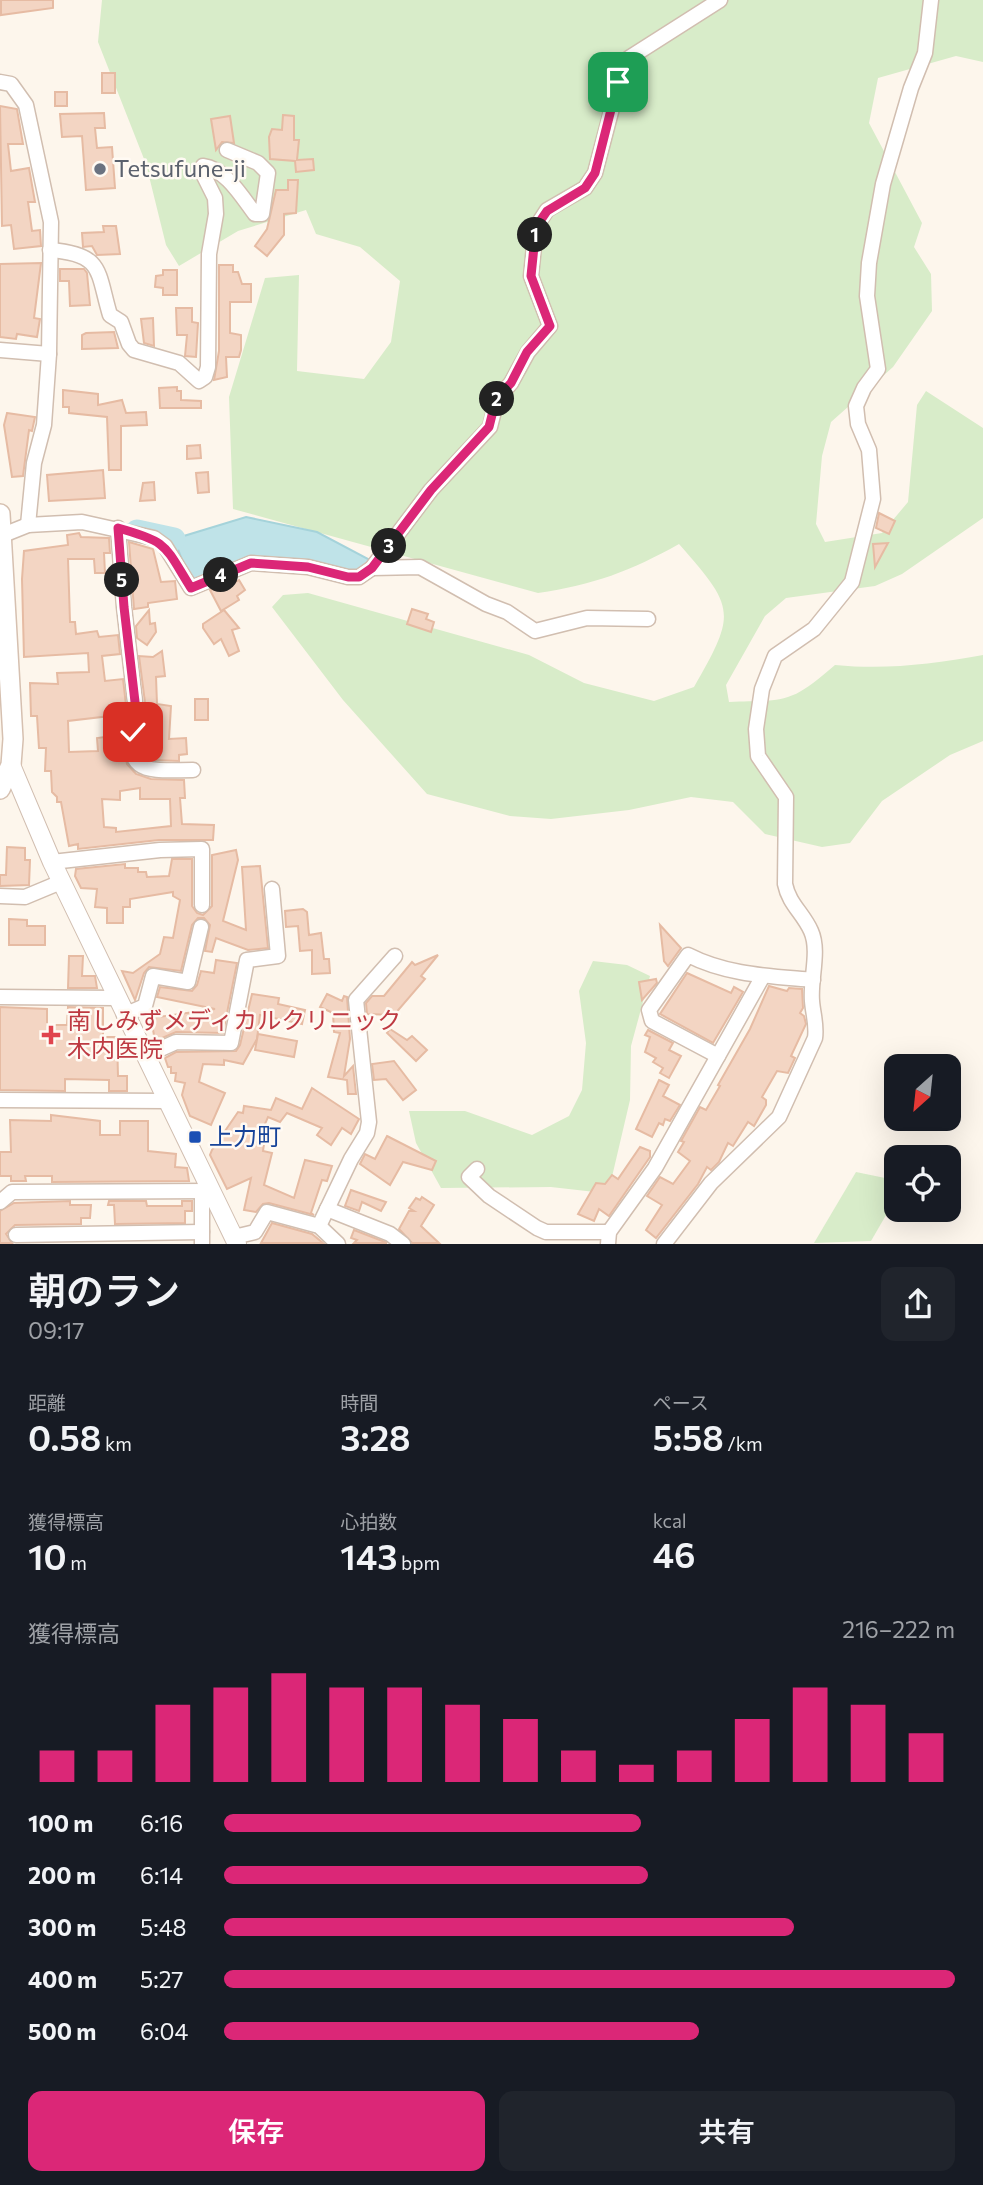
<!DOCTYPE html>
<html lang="ja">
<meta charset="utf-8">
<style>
:root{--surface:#171b24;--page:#20242c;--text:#f1f3f6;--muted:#9ea1a6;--accent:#db2777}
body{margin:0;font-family:Commissioner,"Noto Sans JP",sans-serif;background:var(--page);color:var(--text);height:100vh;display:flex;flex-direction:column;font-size:26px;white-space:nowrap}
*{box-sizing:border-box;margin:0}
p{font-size:23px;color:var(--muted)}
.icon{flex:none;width:38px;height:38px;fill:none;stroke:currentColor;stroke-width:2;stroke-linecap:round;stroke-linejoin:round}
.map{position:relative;height:1244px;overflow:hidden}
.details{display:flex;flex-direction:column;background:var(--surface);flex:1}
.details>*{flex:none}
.needle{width:46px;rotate:207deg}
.buttons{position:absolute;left:884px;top:1054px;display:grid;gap:14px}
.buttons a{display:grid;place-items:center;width:77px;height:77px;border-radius:14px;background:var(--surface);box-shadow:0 7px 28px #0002;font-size:35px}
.pin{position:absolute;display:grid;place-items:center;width:60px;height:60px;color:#fff;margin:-30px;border-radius:14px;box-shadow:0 4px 10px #0006}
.km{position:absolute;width:35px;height:35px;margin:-18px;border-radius:50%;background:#222;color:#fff;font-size:19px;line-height:35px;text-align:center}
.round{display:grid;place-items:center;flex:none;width:74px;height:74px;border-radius:14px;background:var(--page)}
.headline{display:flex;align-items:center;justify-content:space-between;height:119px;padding:0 28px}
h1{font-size:38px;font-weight:600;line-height:52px}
.metrics{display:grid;grid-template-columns:repeat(3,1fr);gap:10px;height:119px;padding:7px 28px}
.metrics div{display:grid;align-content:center}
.metrics b{font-size:35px;font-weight:600}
.metrics small{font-size:19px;font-weight:400}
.metrics p{font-size:19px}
.chart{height:196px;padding:14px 28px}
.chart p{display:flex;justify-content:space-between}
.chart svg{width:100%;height:126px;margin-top:7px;stroke:var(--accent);stroke-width:6}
.action{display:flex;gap:14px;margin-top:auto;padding:14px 28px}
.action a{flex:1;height:80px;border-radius:14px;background:var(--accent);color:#fff;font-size:28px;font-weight:600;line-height:80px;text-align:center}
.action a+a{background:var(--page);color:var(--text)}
ul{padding:0 28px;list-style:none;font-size:23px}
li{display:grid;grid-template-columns:112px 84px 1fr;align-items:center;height:52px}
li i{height:18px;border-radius:9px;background:var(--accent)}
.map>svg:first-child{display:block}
</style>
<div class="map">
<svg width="983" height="1244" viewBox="0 0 983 1244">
<rect width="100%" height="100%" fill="#fdf6ec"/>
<g fill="#d8ecc9">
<path d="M102,0h881v62l-27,-6 -78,22 -9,45 53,100 -8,24 17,27 1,37 -39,56 -62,55 -9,34 -6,68 9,18 57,-9 26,-31 9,-97 9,-14 57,37v90l-81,56 -27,12 -89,12 -21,18 -39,69 3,17c58,-2 61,2 106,-37 52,5 97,-1 148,-10v86l-33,14 -68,46 -32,42 -28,4 -57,-13 -32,-32 -42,-5 -62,13 -78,9 -41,-3 -83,-22 -84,-94 -71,-93 11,-12 25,-2 221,62 55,28 70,18 40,-14c43,-75 41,-79 -15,-143 -48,27 -86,41 -141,49l-305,-84 -4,-112 36,-119 34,-3 -2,96 67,8 27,-37 9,-61 -40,-34 -44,-13 -10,-24 -68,21 -59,35 -13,-21 -20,-81 -48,-122z"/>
<path d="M593,961l34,4 23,11 -19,70 -1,54 -19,81 -16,11 -44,-5 -110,1 -25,-45 -7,-32h56l67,24 37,-19 13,-26 4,-47 -7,-52z"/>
<path d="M856,1172l29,6 8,25 -22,38 -57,2z"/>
</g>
<path fill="#bfe3e8" stroke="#a5d3da" stroke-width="2" d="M246,517l71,15 53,28 -12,14 -108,-13 -58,24 -18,-46z"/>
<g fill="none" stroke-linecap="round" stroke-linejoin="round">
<path stroke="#bfe3e8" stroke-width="23" d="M137,531l37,8"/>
</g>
<g fill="#f3d5c3" stroke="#e6bba3" stroke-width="2" fill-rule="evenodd">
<path d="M1,0h52v8l-52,7z"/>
<rect x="102" y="73" width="13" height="20"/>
<rect x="55" y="92" width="12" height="14"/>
<path d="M0,106l17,3 6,35h-15l3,27 18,-3 6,34h-7l4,29 8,-1 1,16 -27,3 -3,-24 -9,1z"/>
<path d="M104,113l1,15h-10l2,20 15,-1 3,41 -29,2 -4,-54 -20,1 -2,-23z"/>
<path d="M283,115l11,1v24h5l-2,20 16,-1 1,11 -18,2 -1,-11 -25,-2 -1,-22 3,-8 10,1z"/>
<path d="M230,116l4,27 -12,-1 -6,8 -5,-31z"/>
<path d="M288,180h10l-2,33 -12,1v21l-17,21 -12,-10 12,-17 9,-39h12z"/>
<path d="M103,226h13l4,28 -23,1 -5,-9 -9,1 -1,-14 22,-1z"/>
<path d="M41,263l-7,55 6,1 -3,18 -20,-3 -1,5 -16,-2v-73z"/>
<path d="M219,265h14v7h5l4,12h9v18h-21v31l11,2v15l-2,7h-13l1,20 -13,3 5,-29z"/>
<path d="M60,269h24l3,4 3,32 -20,1 -1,-25h-9z"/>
<path d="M163,270h14v25h-14v-7l-8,-1 1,-11 7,-1z"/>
<path d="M176,308h16v14l6,1 -2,34 -11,-1 2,-21h-10z"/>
<path d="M153,318l1,28 -10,-3 -3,-24z"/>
<path d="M114,332l4,16 -36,1v-14l4,-2z"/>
<path d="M177,387v4h4v9l20,1v7h-41l-1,-20z"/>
<path d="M63,390l35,4v11l24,-5 4,13 20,-1 1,13 -26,1v44h-12l-2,-53 -38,-4v-6h-6z"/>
<path d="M7,413l28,4 -3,14 -3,-1 -6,46 -11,1 -8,-52z"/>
<path d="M200,445l1,13 -14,1v-13z"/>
<path d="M103,470l2,28 -56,3 -2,-26z"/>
<path d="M208,472l1,20 -11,1 -2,-20z"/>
<path d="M154,482l1,18 -15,1 3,-18z"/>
<path d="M879,513l16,8 -6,13 -13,-6z"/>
<path d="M79,533l2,4 28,1 1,15h-6l1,20h-10l-1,-14h-26l2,63h5l1,12 21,-3 2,6 19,-2 2,19 -18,2 3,25 18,-2 4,35 -59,7 1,31 29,-1 -1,-13 22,-3 1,5h3l4,24 9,10 15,5 33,1 1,18h-5l2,26 32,1 -1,15h-54l-81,9v-5l-9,2 -8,-44h-4v-5l-5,-5 -1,-21h-6l1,-23h-7l-2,-32h-6l-1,-33 28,1 -1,-11 32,-1 -1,-19 -64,4 -2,-78 2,-28 44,-6 -1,-10zM140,788v11h30l1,27 -55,6v-4l-12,-1 -2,-28 18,1v-9z"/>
<path d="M129,542l24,7 8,33 14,-1 2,18 -29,4v4l-14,2z"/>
<path d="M888,543l-13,24 -2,-23z"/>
<path d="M239,580l6,10 -8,6 2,4 -18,11 -11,-21 12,-4 2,3z"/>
<path d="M412,609l16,5 -2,5 8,3 -3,10 -24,-8z"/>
<path d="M149,610l1,14 5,-1 1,9 -9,13 -10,-7 -1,-12z"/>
<path d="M224,610l15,18 -7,2 7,21 -10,5 -8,-17 -7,5 -11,-16v-4z"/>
<path d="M162,651l3,25 -9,1 1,27 14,2 -2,33 17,-1 1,16 -8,1v6l-25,-1 -7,-2 -5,-8 5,-32 -8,-62 14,1z"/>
<rect x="195" y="699" width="13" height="21"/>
<path d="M7,847l18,1v12h5l-1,25 -29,1v-11h6z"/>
<path d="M236,850l2,10 -15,61 23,9 -4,-63 18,-1 8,82 -20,2 -32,-12 -4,14 -7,-1 5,-26 -6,-7h-6l-6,7 -11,46 -32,-4 -5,6 -9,27 -13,-29 11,2 27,-19 4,-17 9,1 7,-38 -7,-4v-4l-43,7v8h-7v16h-16v-15l-12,-1 2,-18 -16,-1 -6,-12 1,-7 49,-5v4h13v4h8l1,5 22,-1 3,-17h20v47l5,7 6,2 9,-9v-51z"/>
<path d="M303,909l4,3 2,23 12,-2 3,26h5l1,14 -18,1v-24l-12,1 -2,-25 -12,1 -1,-16z"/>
<path d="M9,919l18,1v6h18v19h-36z"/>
<path d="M660,925l21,23 -13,18 -4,-5z"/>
<path d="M438,955l-17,21 4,3 -31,36 -27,-1 -1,-11 6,-7h12l28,-34 3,3z"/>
<path d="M69,956h14l-1,20h13l2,12h-29z"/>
<path d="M216,960l21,3 -14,70 -47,-1 -21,9 -4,-23 64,-9 -58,-12 3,-10 32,4 5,-6 4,-14 13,2z"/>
<path d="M687,973l44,20 3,-6 9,5 -30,51 -53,-29z"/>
<path d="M656,979l1,4 -15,17 -3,-18z"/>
<path d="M769,986l18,5 2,-3 13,1 1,19 -3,5 4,3 2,8 -15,32 4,2 -7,15 -11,-2 -15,26 4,3v5l-12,21 -6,-4 -15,24 -5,-3 -9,19 -8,8 -4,-3 -9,17 -42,54 -10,-8 16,-25 -15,-9 13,-19 13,7 17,-23 -12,-9 6,-10 -3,-1 19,-34 6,3 14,-24 -2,-1 32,-56z"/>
<path d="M252,994l27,4 -1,6 27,6 -3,14 -42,-9 -3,24 -14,25 -19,-4v5l-21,-1 -4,18 26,11 -14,32 -21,-9 -8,-21 3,-12 -10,-2 1,-8h-5v-6h-3l-3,-9 11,-6 60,-1 4,-6z"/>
<path d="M327,994l15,7 2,-5 3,1 3,42 -6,37 9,-10 3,28h-8l-1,-14 -19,-3 12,-44 -6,-1 -1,-19 -13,-6z"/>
<path d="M0,1007l47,2v16h20l1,-18 35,1v29h14l1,39h9v15h-18v-11l-44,-1v12l-65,-1z"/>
<path d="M390,1029l17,11 5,-4 15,14 -11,11 -29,-28z"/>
<path d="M648,1030l25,13 -4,7 12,6 -12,22 -9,-5 3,-5 -10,-6 3,-4 -11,-6 5,-15 -5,-2z"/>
<path d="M258,1034l39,7 -3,16 -39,-7z"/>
<path d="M394,1061l22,29 -13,10 -17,-21 -12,1 -2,-16z"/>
<path d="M659,1080l10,5 -6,11 17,9 -10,16 -5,-2 -2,6 -4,-2 -7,14 -16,-8z"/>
<path d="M312,1088l47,31 -8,15 -9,-6 -11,17 -14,-10 5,-7 -35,-15 -7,9 -12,-5 -11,25 7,2 -1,7 9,2 -8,32 30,13 11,-38 27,6 -5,15 -5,-1 -11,33 3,2 -45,-12 -6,1 -7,8 -12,-2 7,-32 -24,11 -17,-34 2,-5 26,-38 5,1 1,-7 27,4 5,-12 26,11z"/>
<path d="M51,1115l49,6v14h20v-14h28v30l28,3 -1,13 12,1 2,13 -137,1v-6h-27l1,5h-15v-5h-11v-24h11l-1,-32 41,1z"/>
<path d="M387,1136l49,25 -4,9 -29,-8 -13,23 -30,-21 5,-10 10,5z"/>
<path d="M640,1147l10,4v6l-41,59 -10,-7 -5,12 -16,-7 18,-31 9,1 7,-9 6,4z"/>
<path d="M351,1190l26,9 9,3 -5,9 -19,-9 -3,9 -14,-5z"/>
<path d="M422,1197l12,8 -13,21 18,17h-27l-13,-14 10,-18h5l-5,-3 7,-10 4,2z"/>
<path d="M70,1201v4h21l-1,13h-9v6l-66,1 -9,9 6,9h-12v-32l14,-8z"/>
<path d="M109,1201h37l1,5h35v-5h10v10h-7v12l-70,1 -1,-19h-6z"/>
<path d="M272,1223l40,11 11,9h-62z"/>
<path d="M354,1230l31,12 2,1h-33l3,-3 -6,-2z"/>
</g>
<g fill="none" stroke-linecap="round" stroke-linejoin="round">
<defs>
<g id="minor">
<path d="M0,82l11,2 15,21 25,117 -2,132 -5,71 -10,38 -6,62"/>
<path d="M50,250c54,4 47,22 60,65l11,7 8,22 5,6 45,13 20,18 6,-4 3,-10 1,-113 7,-40 -1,-16 -14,-28 2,-4c23,3 39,31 52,48h7l6,-41 -10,-10 -31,-13"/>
<path d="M0,350l49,4"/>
<path d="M118,528l6,79 13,112c-18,58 14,51 56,51"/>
<path d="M3,535l25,-10 54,-3 72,16 11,8 26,42 60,-25 57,4 40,10h11l13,-9 59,-78 59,-63 7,-28 14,-16 17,-31 22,-26 -19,-50 5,-49 11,-17 38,-22 10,-15 27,-103 7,-12 91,-58"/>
<path d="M372,568l48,-1 66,37 21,8 28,19 52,-13 61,1"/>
<path d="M52,862l108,-12 42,-1v56"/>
<path d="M0,896l25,1 36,-15"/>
<path d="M0,997l116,1"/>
<path d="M124,1015l21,-9 8,-30 35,6 13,-55"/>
<path d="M145,1056l31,-14 55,1 16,-83 31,-4 -6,-67"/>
<path d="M718,1056l-66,-35 -3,-11 39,-55c39,20 81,21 125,25"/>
<path d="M0,1100l167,1"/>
<path d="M477,1169l-8,8 20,19 48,32 9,4h63"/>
<path d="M202,1191v53"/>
<path d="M0,1202l12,-10 199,-1"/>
<path d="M327,1209l63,25 13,10"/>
<path d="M319,1226l32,-67 16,-26 2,-11 -13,-122 39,-44"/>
<path d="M16,1235l186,-3"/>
<path d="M234,1237l21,-5 12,-20 52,14 19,18"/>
<path d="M608,1244l1,-12 46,-64 108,-192"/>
<path d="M664,1244l47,-61 68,-66 36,-79c2,-13 -2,-24 -3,-37 -2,-22 8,-50 -1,-70 -8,-18 -22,-27 -26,-47l1,-87 -28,-41 -2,-27 6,-40 13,-33 39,-27 38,-47 21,-83 -4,-49 -11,-26 -2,-18 8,-18 14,-19 -11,-73 2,-33 14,-79 28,-96 14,-35 6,-53"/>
</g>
<path id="tertiary" d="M11,765l41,97 185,382"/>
<path id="secondary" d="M0,514l13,225 -2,26 -11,24"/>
</defs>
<use href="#minor" stroke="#d1beb0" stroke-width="17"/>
<use href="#tertiary" stroke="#d1beb0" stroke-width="20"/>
<use href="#secondary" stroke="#d6c0b0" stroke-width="22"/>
<use href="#minor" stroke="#fff" stroke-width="14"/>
<use href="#tertiary" stroke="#fff" stroke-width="18"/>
<use href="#secondary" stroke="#fff" stroke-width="19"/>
</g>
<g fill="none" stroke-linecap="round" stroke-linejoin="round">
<defs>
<path id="route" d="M133,732l4,-13 -13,-112 -6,-79c51,14 46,17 73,60l60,-25 57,4 40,10h11l13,-9 59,-78 58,-63 7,-28 15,-16 16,-31 23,-26 -19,-50 5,-49 11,-16 38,-23 10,-15 23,-91"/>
</defs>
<use href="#route" stroke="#fff" stroke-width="14"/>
<use href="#route" stroke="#db2777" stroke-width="9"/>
</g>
<circle fill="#6b7280" stroke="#fffaf3" stroke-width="2.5" cx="100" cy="169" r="7"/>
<path fill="#e0444e" stroke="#fffaf3" stroke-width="2.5" d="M47.5 1024.5h7v7h7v7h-7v7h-7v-7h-7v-7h7z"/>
<rect fill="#1a4fb4" stroke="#fffaf3" stroke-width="2.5" x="188" y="1130" width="14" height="14" rx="3.5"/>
<g text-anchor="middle" stroke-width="5" stroke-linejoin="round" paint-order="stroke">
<g font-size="24" fill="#5b616d" stroke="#fffaf3" text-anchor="start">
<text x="114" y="177">Tetsufune-ji</text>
</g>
<g font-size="24" fill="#be3a42" stroke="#fffaf3" text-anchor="start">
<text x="67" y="1029">南しみずメディカルクリニック<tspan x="67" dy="28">木内医院</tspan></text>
</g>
<g font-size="24" fill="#164399" stroke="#fffaf3" text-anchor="start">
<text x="209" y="1145">上力町</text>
</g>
</g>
</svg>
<div class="buttons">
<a><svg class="needle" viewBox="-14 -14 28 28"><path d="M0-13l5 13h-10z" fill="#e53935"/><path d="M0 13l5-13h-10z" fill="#9ea1a6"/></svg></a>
<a><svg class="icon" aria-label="locate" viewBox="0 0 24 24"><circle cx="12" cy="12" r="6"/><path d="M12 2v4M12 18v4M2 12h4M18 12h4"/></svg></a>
</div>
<div class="pin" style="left:618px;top:82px;background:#1e9e55"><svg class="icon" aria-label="arrive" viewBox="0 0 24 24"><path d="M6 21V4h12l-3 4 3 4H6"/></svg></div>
<div class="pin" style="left:133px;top:732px;background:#d93025"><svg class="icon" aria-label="check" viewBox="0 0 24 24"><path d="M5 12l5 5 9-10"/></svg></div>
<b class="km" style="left:535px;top:235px">1</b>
<b class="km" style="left:497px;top:399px">2</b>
<b class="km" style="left:389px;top:546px">3</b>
<b class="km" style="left:221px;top:575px">4</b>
<b class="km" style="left:122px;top:580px">5</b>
</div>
<section class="details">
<div class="headline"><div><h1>朝のラン</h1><p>09:17</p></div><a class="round"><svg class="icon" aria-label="share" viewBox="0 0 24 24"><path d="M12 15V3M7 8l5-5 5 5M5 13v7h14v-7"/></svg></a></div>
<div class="metrics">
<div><p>距離</p><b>0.58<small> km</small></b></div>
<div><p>時間</p><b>3:28</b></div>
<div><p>ペース</p><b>5:58<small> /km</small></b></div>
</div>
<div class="metrics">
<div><p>獲得標高</p><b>10<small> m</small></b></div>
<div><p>心拍数</p><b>143<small> bpm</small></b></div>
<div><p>kcal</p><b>46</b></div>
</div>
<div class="chart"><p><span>獲得標高</span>216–222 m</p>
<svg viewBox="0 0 160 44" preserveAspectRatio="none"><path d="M5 44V33M15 44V33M25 44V17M35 44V11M45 44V6M55 44V11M65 44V11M75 44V17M85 44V22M95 44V33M105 44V38M115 44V33M125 44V22M135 44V11M145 44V17M155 44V27"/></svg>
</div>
<ul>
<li><b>100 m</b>6:16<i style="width:57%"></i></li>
<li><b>200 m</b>6:14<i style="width:58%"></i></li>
<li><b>300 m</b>5:48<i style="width:78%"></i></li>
<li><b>400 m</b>5:27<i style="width:100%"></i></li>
<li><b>500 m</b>6:04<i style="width:65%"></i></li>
</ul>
<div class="action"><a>保存</a><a>共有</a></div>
</section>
